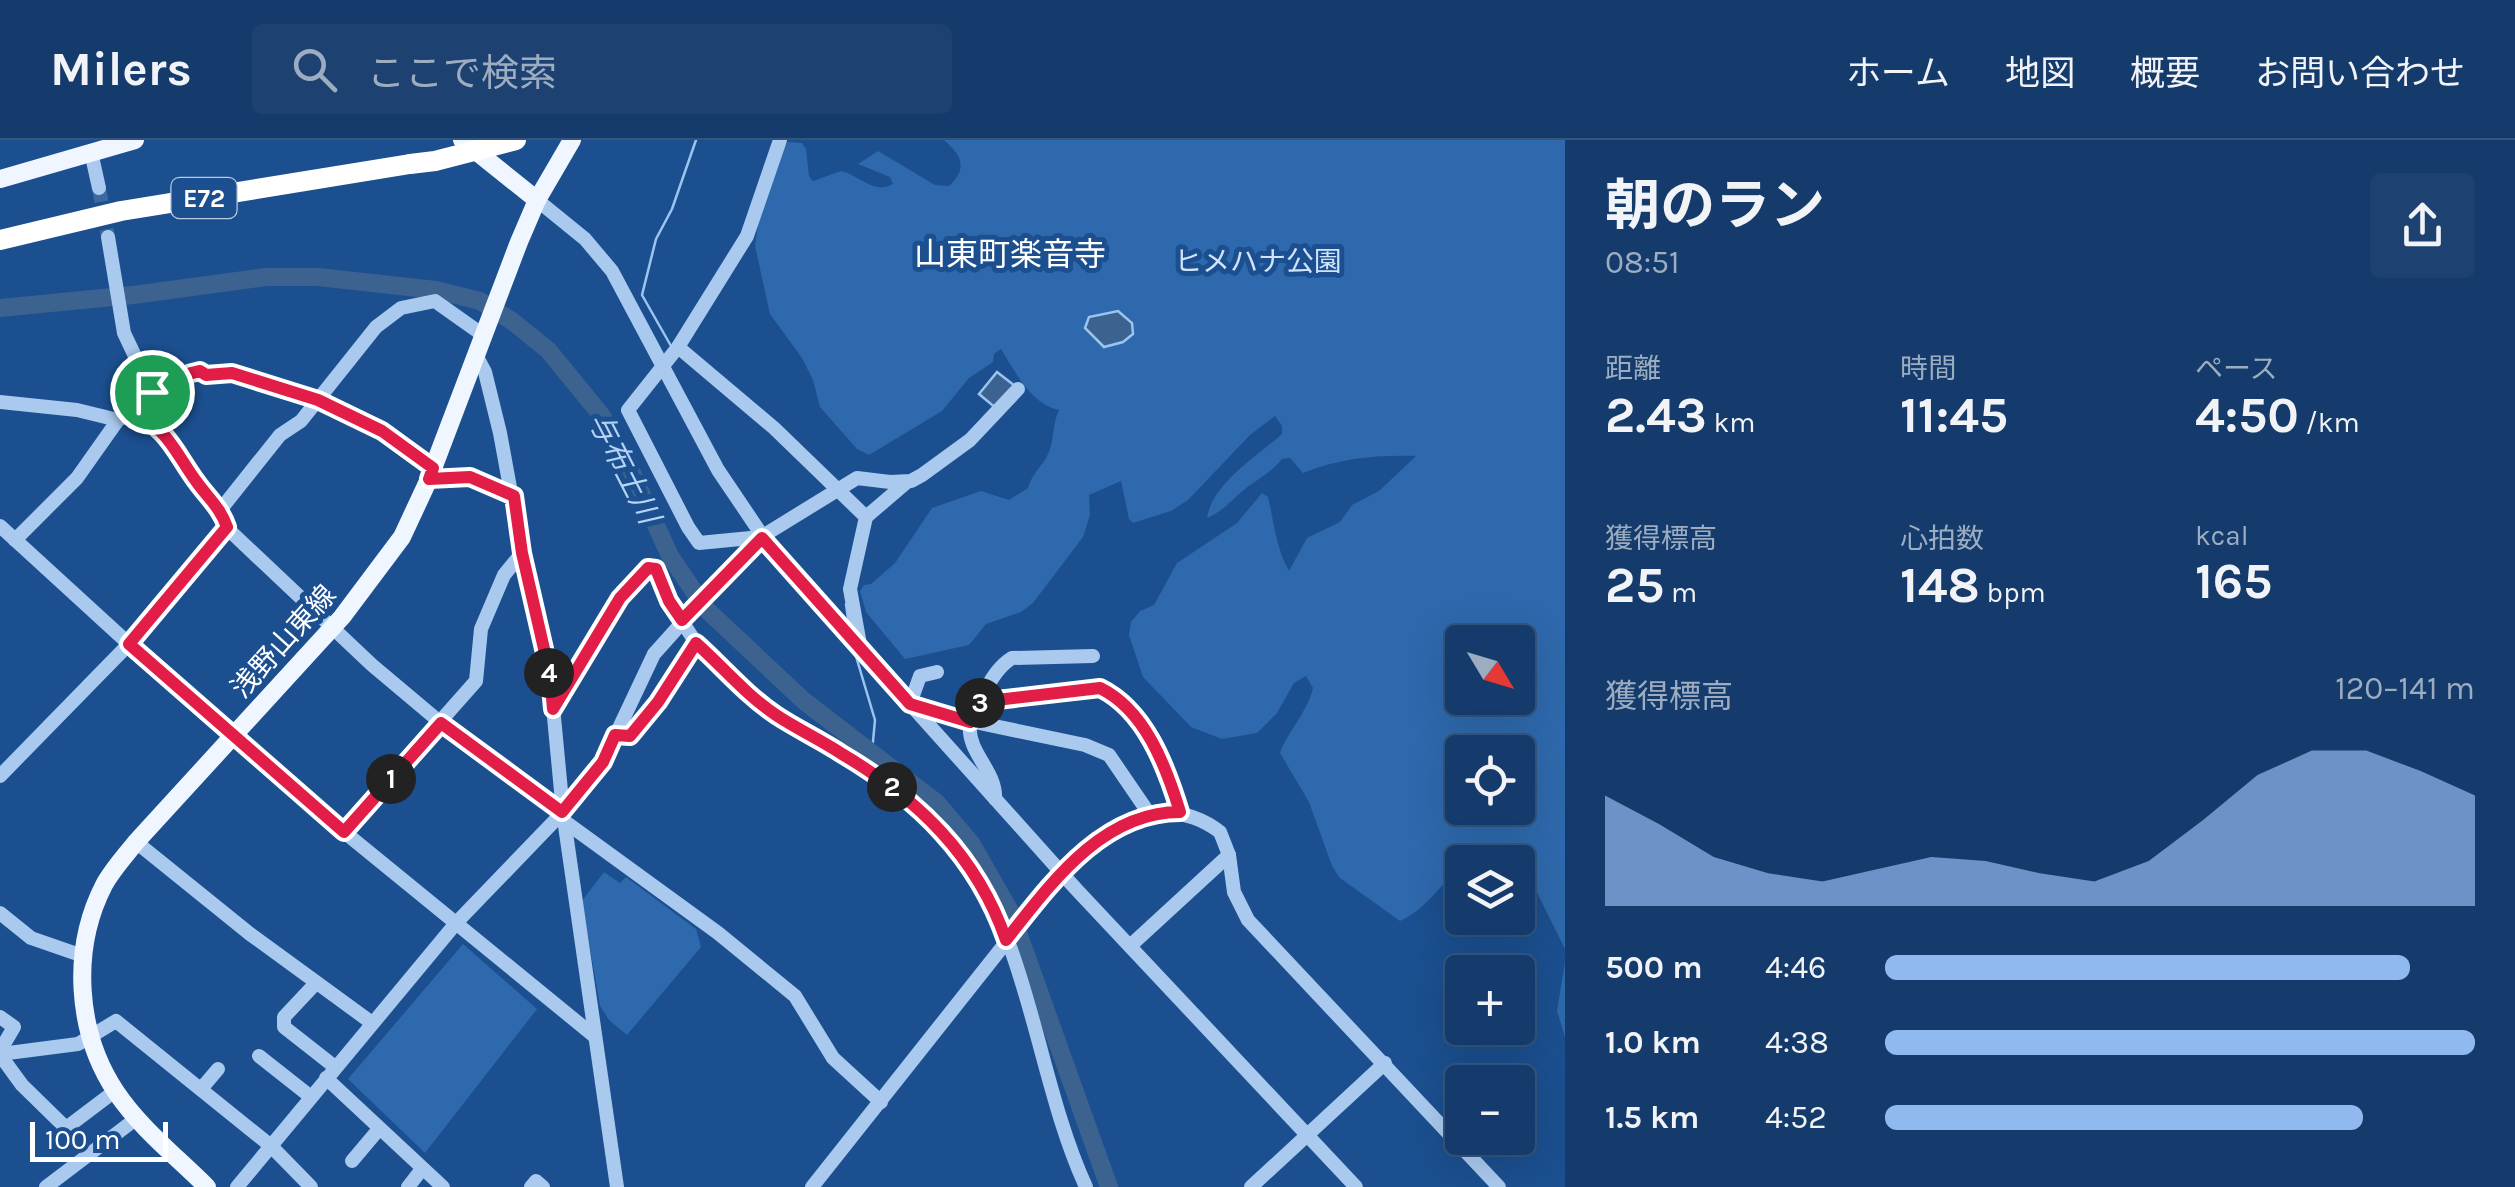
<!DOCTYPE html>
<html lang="ja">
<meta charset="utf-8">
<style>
:root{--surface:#143b6b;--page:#1d4271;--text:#f1f3f6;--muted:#9dadc1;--line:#33557e;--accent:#90b9f0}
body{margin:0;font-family:Karla,"Noto Sans JP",sans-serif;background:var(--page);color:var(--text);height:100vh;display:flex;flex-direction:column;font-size:38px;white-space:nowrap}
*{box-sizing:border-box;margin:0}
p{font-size:32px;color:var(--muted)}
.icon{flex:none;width:55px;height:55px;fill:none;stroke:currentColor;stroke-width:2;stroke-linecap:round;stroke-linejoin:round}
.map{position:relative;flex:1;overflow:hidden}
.details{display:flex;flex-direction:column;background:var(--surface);width:950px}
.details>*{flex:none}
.needle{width:65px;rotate:128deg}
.tools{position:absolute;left:1445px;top:485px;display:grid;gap:20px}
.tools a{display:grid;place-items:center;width:90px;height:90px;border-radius:10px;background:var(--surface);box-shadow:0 10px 40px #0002,0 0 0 2px var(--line);font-size:50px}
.scale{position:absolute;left:30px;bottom:25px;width:138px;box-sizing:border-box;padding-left:10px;border:5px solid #fff;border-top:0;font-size:28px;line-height:35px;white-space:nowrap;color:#fff;-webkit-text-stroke:8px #1b4f8f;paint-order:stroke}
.pin{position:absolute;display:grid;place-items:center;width:85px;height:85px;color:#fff;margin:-42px;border:5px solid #fff;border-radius:50%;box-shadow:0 2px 10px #0007}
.km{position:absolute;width:50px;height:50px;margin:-25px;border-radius:50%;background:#222;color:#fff;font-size:28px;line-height:50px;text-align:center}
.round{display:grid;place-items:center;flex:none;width:105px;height:105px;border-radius:10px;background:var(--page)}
.headline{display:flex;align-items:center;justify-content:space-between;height:170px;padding:0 40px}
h1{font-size:55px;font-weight:700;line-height:75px}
.stats{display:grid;grid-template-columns:repeat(3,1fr);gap:15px;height:170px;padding:10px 40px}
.stats div{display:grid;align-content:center}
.stats b{font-size:50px;font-weight:700}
.stats small{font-size:28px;font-weight:400}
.stats p{font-size:28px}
.chart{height:280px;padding:20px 40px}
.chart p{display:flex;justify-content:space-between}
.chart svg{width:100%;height:180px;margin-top:10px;fill:var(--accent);opacity:.7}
ul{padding:0 40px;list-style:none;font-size:32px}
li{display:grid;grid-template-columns:160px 120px 1fr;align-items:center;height:75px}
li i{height:25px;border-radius:12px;background:var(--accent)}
header{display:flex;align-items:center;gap:60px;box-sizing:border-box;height:140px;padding:0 50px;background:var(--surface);border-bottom:2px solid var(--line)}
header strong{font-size:48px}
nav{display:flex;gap:55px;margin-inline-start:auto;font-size:35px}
.search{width:700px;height:90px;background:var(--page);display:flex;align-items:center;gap:25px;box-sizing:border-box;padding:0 35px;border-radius:10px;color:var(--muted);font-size:38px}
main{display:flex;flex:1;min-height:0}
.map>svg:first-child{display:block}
</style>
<header>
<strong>Milers</strong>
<div class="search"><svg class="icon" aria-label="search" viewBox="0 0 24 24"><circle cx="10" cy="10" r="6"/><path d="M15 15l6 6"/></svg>ここで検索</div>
<nav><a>ホーム</a><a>地図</a><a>概要</a><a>お問い合わせ</a></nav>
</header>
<main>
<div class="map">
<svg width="1565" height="1047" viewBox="0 0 1565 1047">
<rect width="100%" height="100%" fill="#1b4f8f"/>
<g fill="#2e69ad" fill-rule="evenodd">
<path d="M944,0h621v809l-47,-95c-9,-1 -23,-5 -32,-2 -33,8 -51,54 -86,69l-60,-43 -8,-12 -23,-64 -29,-49c9,-24 27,-40 33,-65l-7,-12 -12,7 -17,30 -20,20 -35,6 -31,-12 -48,-50 -14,-42 2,-13 9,-11 14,-6 23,-42 60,-40 25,-30 6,4c6,25 8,51 21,74l18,-33 33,-16 12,-17 27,-14 37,-35c-41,-1 -74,2 -113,17l-13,-15 -8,1c-14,17 -27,21 -43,35 -11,10 -18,18 -32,24 5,-34 50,-62 75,-84v-8l-7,-10 -25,19 -62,65 -17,11 -38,12 -4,-4 -8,-38 -32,14 1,20 -7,22 -50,66 -12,9 -35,12 -17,21 -64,14 -39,-47 -6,-21 4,-6 7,-1 24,-21 37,-55 49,-17 28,9 19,-12c4,-15 15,-22 21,-36 5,-12 3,-27 10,-42 -29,-6 -44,-39 -58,-61l-7,5 -1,8 -24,16 -27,33 -73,44 -12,-6 -37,-42 -7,-27 -11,-22 -32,-44 -15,-68 9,-60 19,-38 5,-6 14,1 4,6 3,27 4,5 28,-10c18,4 33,24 52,13l-3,-7 -32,-13 20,-13 57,34 14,1c19,-18 13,-30 -5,-46zM1462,502h56v56h-56zM1462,612h56v56h-56z"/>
<path d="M604,732l16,11 6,-6 70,52 5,18 -74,88 -18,-15 -9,-14 -18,-105z"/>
<path d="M463,804l74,65 -112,144 -77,-74z"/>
<path d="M1565,822v75l-8,-26z"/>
</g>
<g fill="#3c6290" stroke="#9cc4f0" stroke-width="2.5">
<path d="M1118,171l14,12 1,11 -10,8 -19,5 -19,-19 4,-11z"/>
<path d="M997,232l18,14 -18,23 -18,-15z"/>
</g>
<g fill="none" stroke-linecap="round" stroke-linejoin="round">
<g stroke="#9cc4f0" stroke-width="2.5">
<path d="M671,206l-29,-51 14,-56 16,-30 24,-69"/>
<path d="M846,464l3,22"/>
<path d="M855,513l20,67 -3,32"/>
</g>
<path stroke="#3c6290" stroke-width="18" d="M0,168l133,-13 133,-18h52l118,13 44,11 32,20 36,29 54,66 26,48 42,92 36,53 98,92 133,102 34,40 40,70 98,274"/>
<path stroke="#3d69a0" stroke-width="14" stroke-dasharray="14 7" stroke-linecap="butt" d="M99,48l9,49"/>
<g stroke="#a9c9ee" stroke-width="14">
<path d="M91,12l8,36"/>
<path d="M537,60l48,39 27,32 106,199 54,80 304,339 280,298"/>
<path d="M108,97l16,96 28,59"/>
<path d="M678,207l96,81 92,89 -16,72 11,61"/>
<path d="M476,215l9,17 15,61 22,120 28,122 13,137 54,375"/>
<path d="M0,262l77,8 41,10"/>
<path d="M131,274l15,4 23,20 27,44 25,27 9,22 142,134 69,58 122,89"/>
<path d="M429,339l41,-2 43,20"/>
<path d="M221,369l59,-74 21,-14 75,-94 25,-19 34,-7 48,34"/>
<path d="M866,377l41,-35"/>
<path d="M0,386l129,118 214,187 250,204"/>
<path d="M761,397l-62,6 -11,-16 -60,-117 50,-63 69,-111 33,-96"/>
<path d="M15,400l62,-62 41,-58 13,-6 21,-22 33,-18 14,-3 7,4 26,-2 86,27 64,31 51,37"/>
<path d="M696,503c26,23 49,51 78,71 67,46 145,77 193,146 65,96 71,222 119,327"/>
<path d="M937,532l-17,4 -10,28 60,17 115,24 24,10 41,60"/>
<path d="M980,562l120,-14c45,21 66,78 79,124"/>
<path d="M553,569l67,-112 28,-29 8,1 13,32 27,42 -38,59 -28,33h-15"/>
<path d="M0,636l129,-132 98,-117"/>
<path d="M995,659c2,-28 -28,-46 -25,-74 1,-10 9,-20 13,-29 6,-14 16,-30 29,-38l81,-2"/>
<path d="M564,681l154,112 77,63 38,62 48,44"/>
<path d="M343,691l133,-150 5,-52 23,-54 18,-22"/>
<path d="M136,702l114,92 122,89"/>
<path d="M0,773l31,25 52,18"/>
<path d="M1130,806l99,-91"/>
<path d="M316,843l-32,34v10l51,40"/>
<path d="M0,877l14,10 -14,24"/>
<path d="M0,914l78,-10 38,-23 155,125 40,41"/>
<path d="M0,915l22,30 44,43 49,-37"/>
<path d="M259,916l52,41"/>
<path d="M326,938l117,109"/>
<path d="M201,949l17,-20"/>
<path d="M352,1021l27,-32"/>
<path d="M46,1047l91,-69"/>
<path d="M237,1047l220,-265 106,-110 40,-50 51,-108 69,-77 38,-40 96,-59 33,4 21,-1 11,-6 48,-35 48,-51"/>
<path d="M408,1047l14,-18"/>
<path d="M531,1047l5,-6 7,6"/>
<path d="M812,1047l249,-314c46,-41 100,-86 159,-41l9,23 5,37 14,28 251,267"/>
<path d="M1251,1047l134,-124"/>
</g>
<g stroke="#f0f6ff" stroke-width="18">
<path d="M462,0l75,60"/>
<path d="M0,39l135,-39"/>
<path d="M207,1047c-30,-30 -67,-59 -91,-95 -40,-60 -45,-143 -12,-207 8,-15 21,-29 32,-43l206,-225 60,-80 27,-58 90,-237 18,-42 35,-60"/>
</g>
<path stroke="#fff" stroke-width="20" d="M0,100l121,-29 289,-47"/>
<path stroke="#fff" stroke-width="20" d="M410,24l25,-3 81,-21"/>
</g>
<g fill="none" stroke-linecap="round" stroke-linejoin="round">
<defs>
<path id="route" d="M200,231l6,4 26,-2 86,27 64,31 51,37 -4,11 41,-2 44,19 8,57 28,122 3,34 67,-111 28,-30 8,1 13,32 13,19 80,-82 148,166 60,18 10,-20 120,-14c45,22 66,78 80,124 -79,0 -130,73 -174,128 -29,-84 -88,-141 -164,-186 -21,-14 -45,-25 -66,-39 -30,-20 -54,-49 -80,-72l-38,59 -28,34 -15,-1 -12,27 -41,50 -121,-89 -97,109 -215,-188 98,-117c-7,-20 -19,-29 -31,-46 -20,-27 -30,-57 -65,-67 19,-21 39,-37 69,-43z"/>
</defs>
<use href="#route" stroke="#fff" stroke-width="20"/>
<use href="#route" stroke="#e11d48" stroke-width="12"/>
</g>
<g text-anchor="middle" stroke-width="10" stroke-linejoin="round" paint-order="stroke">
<rect fill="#1b4f8f" stroke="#bbcadd" stroke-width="2.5" x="171.5" y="38" width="65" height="40" rx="8"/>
<g font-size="25" font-weight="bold" fill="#fff">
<text x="204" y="67">E72</text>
</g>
<g font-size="28" fill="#cfe3fa" stroke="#1b4f8f">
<text x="1258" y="131">ヒメハナ公園</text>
</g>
<g font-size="28" fill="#fff" stroke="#1b4f8f">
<text transform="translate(283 501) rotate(-48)" y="10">浅野山東線</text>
</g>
<g font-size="30" font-style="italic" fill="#b5d3f5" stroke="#1b4f8f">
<text transform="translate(624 328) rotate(63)" y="10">与布土川</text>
</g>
<g font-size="32" fill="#fff" stroke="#1b4f8f">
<text x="1010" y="125">山東町楽音寺</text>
</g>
</g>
</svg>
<div class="tools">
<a><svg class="needle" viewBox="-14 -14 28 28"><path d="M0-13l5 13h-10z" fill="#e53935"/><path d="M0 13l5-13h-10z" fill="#9dadc1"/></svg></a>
<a><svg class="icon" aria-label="locate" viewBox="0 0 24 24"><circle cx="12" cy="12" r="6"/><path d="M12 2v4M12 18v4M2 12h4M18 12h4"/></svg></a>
<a><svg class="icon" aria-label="layers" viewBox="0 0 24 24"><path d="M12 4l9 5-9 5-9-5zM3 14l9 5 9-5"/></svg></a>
<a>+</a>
<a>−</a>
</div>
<div class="scale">100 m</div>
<div class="pin" style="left:152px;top:252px;background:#1e9e55"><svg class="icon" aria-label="arrive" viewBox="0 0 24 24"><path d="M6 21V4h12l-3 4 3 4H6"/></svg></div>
<b class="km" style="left:391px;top:639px">1</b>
<b class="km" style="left:892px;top:647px">2</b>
<b class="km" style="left:980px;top:563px">3</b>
<b class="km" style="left:549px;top:533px">4</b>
</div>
<section class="details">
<div class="headline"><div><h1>朝のラン</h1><p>08:51</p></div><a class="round"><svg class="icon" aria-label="share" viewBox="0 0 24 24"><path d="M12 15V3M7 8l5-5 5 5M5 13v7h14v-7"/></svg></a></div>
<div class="stats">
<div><p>距離</p><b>2.43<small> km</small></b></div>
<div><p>時間</p><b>11:45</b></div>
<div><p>ペース</p><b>4:50<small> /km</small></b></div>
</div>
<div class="stats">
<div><p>獲得標高</p><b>25<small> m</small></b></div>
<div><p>心拍数</p><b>148<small> bpm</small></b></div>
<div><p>kcal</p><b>165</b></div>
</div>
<div class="chart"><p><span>獲得標高</span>120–141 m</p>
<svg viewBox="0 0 160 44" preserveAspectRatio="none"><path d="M0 44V17L10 24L20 32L30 36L40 38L50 35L60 32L70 33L80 36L90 38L100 33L110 23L120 12L130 6L140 6L150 11L160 17V44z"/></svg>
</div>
<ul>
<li><b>500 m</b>4:46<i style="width:89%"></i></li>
<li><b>1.0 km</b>4:38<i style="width:100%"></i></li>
<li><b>1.5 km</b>4:52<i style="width:81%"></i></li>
</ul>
</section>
</main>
